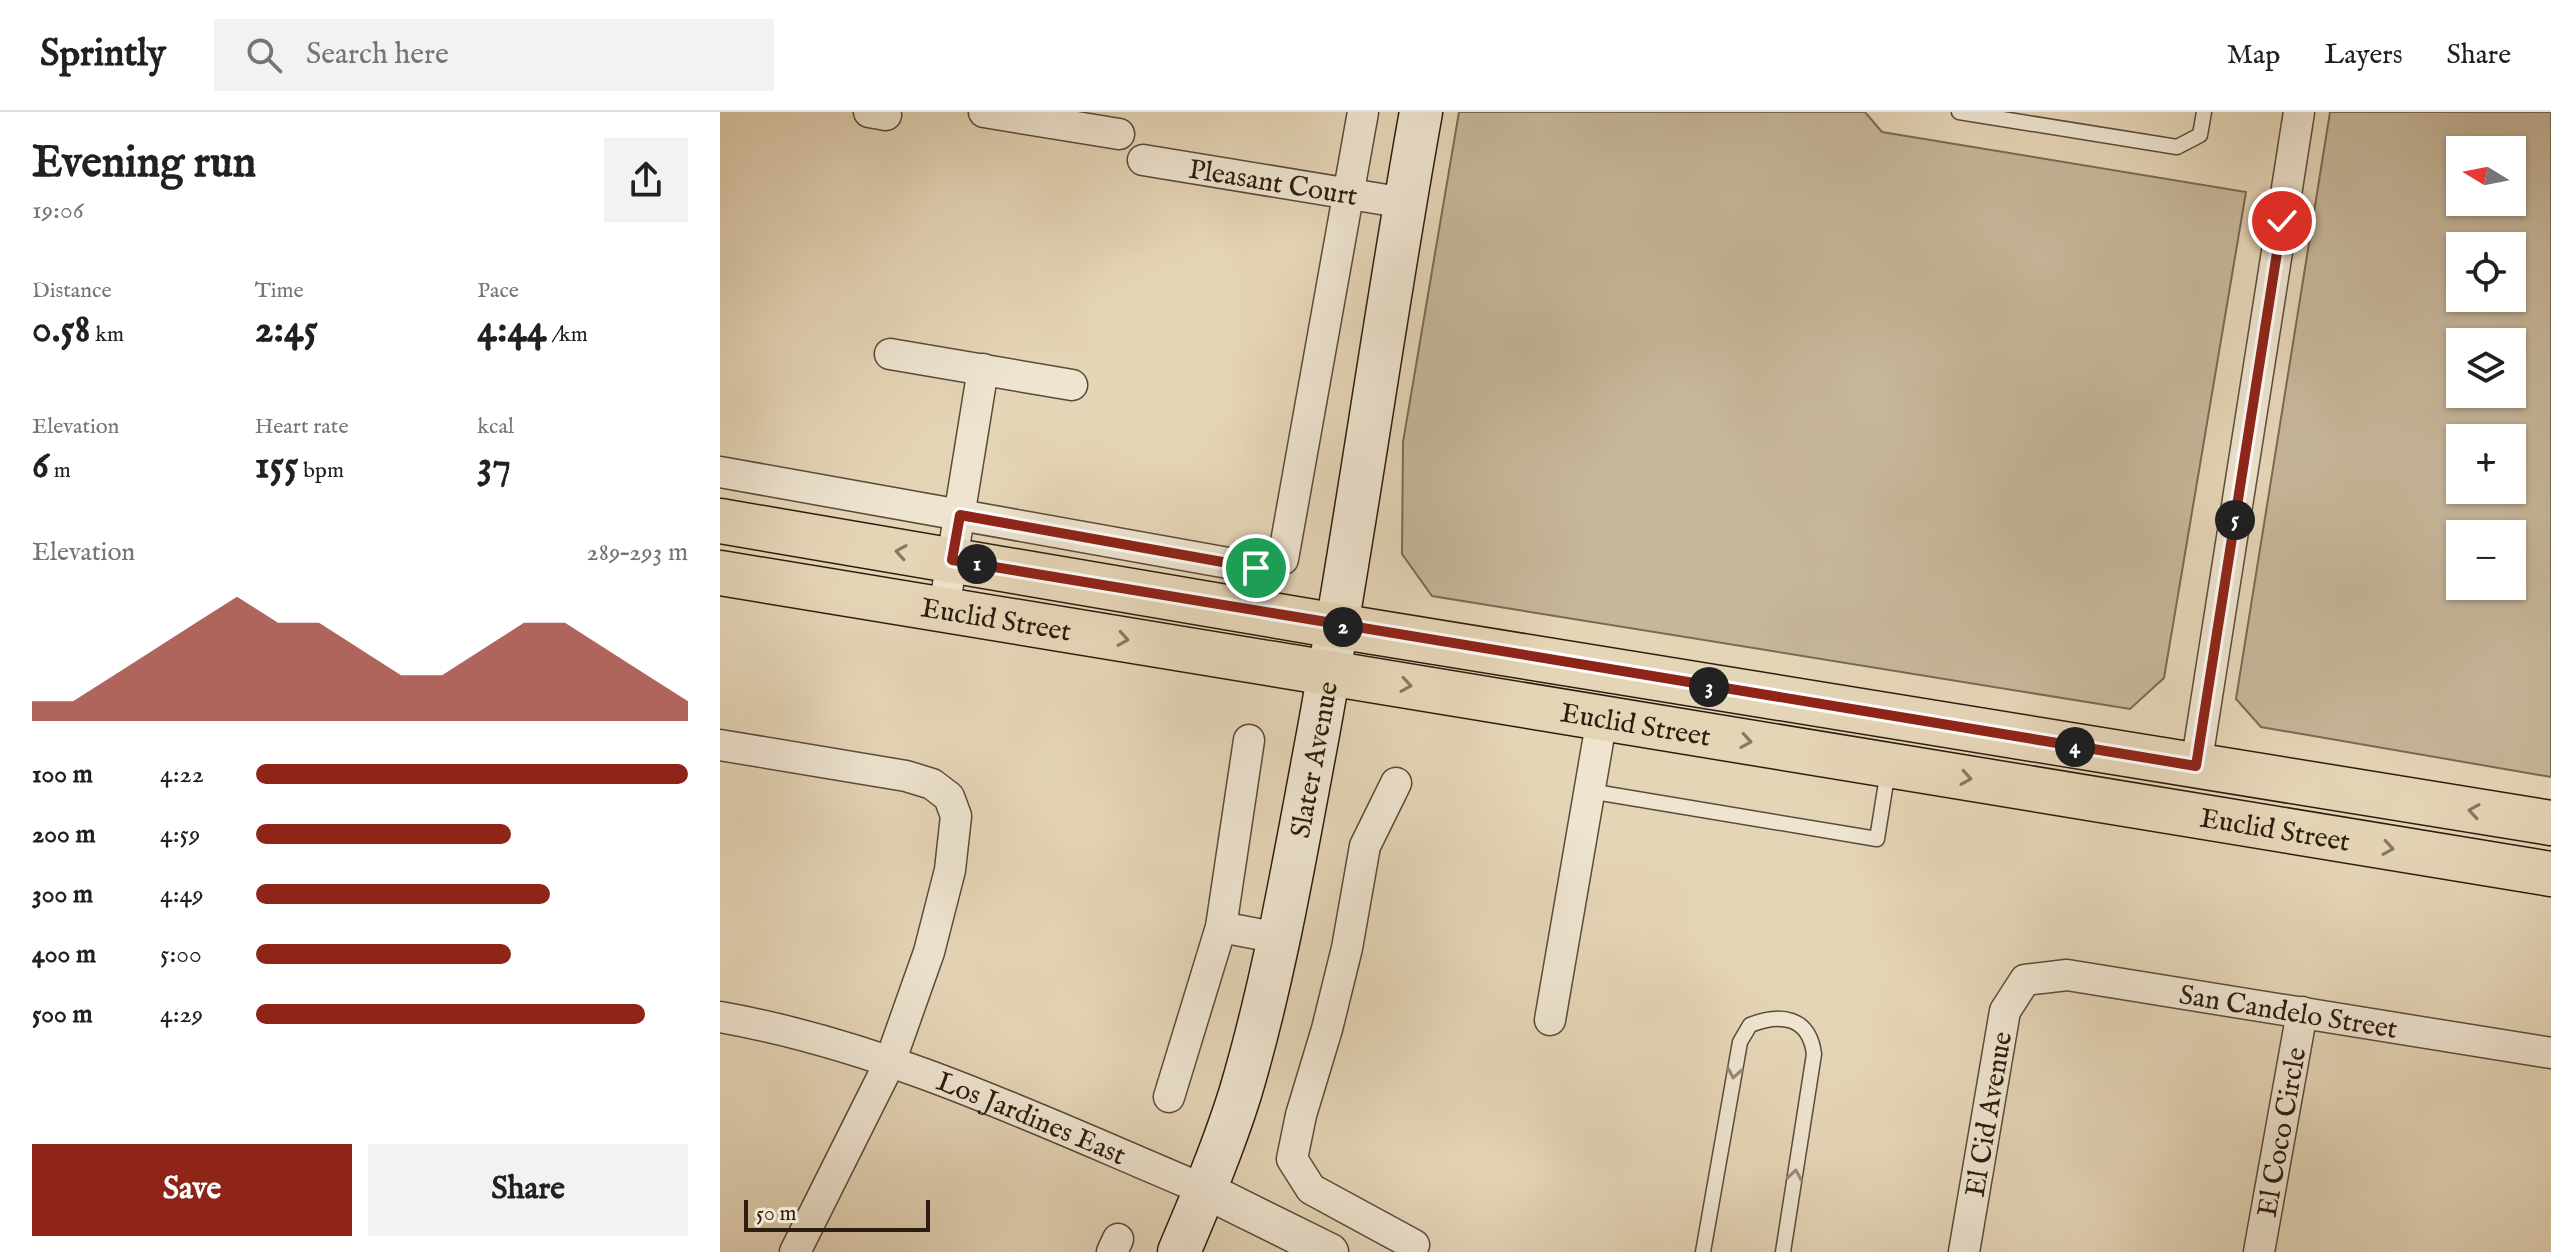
<!DOCTYPE html>
<meta charset="utf-8">
<style>
:root{--surface:#fff;--page:#f2f2f2;--text:#202124;--muted:#757577;--line:#e0e0e0;--accent:#8f2418}
body{margin:0;font-family:"IM FELL English",serif;background:var(--page);color:var(--text);height:100vh;display:flex;flex-direction:column;font-size:30px;white-space:nowrap}
*{box-sizing:border-box;margin:0}
p{font-size:26px;color:var(--muted)}
.icon{flex:none;width:44px;height:44px;fill:none;stroke:currentColor;stroke-width:2;stroke-linecap:round;stroke-linejoin:round}
.map{position:relative;flex:1;overflow:hidden}
.side{display:flex;flex-direction:column;background:var(--surface);width:720px}
.side>*{flex:none}
.needle{width:52px;rotate:280deg}
.buttons{position:absolute;left:1726px;top:24px;display:grid;gap:16px}
.buttons a{display:grid;place-items:center;width:80px;height:80px;border-radius:0px;background:var(--surface);box-shadow:0 2px 6px #0004;font-size:40px}
.scale{position:absolute;left:24px;bottom:20px;width:186px;box-sizing:border-box;padding-left:8px;border:4px solid #2c1d0f;border-top:0;font-size:22px;line-height:28px;white-space:nowrap;color:#2c1d0f;-webkit-text-stroke:6px #eee4d0;paint-order:stroke}
.pin{position:absolute;display:grid;place-items:center;width:68px;height:68px;color:#fff;margin:-34px;border:4px solid #fff;border-radius:50%;box-shadow:0 2px 8px #0007}
.km{position:absolute;width:40px;height:40px;margin:-20px;border-radius:50%;background:#222;color:#fff;font-size:22px;line-height:40px;text-align:center}
.round{display:grid;place-items:center;flex:none;width:84px;height:84px;border-radius:0px;background:var(--page)}
.overview{display:flex;align-items:center;justify-content:space-between;height:136px;padding:0 32px}
h1{font-size:44px;font-weight:700;line-height:60px}
.stats{display:grid;grid-template-columns:repeat(3,1fr);gap:12px;height:136px;padding:8px 32px}
.stats div{display:grid;align-content:center}
.stats b{font-size:40px;font-weight:700}
.stats small{font-size:22px;font-weight:400}
.stats p{font-size:22px}
.chart{height:224px;padding:16px 32px}
.chart p{display:flex;justify-content:space-between}
.chart svg{width:100%;height:144px;margin-top:8px;fill:var(--accent);opacity:.7}
.primary-button{display:flex;gap:16px;margin-top:auto;padding:16px 32px}
.primary-button a{flex:1;height:92px;border-radius:0px;background:var(--accent);color:#fff;font-size:32px;font-weight:700;line-height:92px;text-align:center}
.primary-button a+a{background:var(--page);color:var(--text)}
ul{padding:0 32px;list-style:none;font-size:26px}
li{display:grid;grid-template-columns:128px 96px 1fr;align-items:center;height:60px}
li i{height:20px;border-radius:10px;background:var(--accent)}
header{display:flex;align-items:center;gap:48px;box-sizing:border-box;height:112px;padding:0 40px;background:var(--surface);border-bottom:2px solid var(--line)}
header strong{font-size:38px}
nav{display:flex;gap:44px;margin-inline-start:auto;font-size:28px}
.search{width:560px;height:72px;background:var(--page);display:flex;align-items:center;gap:20px;box-sizing:border-box;padding:0 28px;border-radius:0px;color:var(--muted);font-size:30px}
main{display:flex;flex:1;min-height:0}
.map>svg:first-child{display:block}
</style>
<header>
<strong>Sprintly</strong>
<div class="search"><svg class="icon" aria-label="search" viewBox="0 0 24 24"><circle cx="10" cy="10" r="6"/><path d="M15 15l6 6"/></svg>Search here</div>
<nav><a>Map</a><a>Layers</a><a>Share</a></nav>
</header>
<main>
<section class="side">
<div class="overview"><div><h1>Evening run</h1><p>19:06</p></div><a class="round"><svg class="icon" aria-label="share" viewBox="0 0 24 24"><path d="M12 15V3M7 8l5-5 5 5M5 13v7h14v-7"/></svg></a></div>
<div class="stats">
<div><p>Distance</p><b>0.58<small> km</small></b></div>
<div><p>Time</p><b>2:45</b></div>
<div><p>Pace</p><b>4:44<small> /km</small></b></div>
</div>
<div class="stats">
<div><p>Elevation</p><b>6<small> m</small></b></div>
<div><p>Heart rate</p><b>155<small> bpm</small></b></div>
<div><p>kcal</p><b>37</b></div>
</div>
<div class="chart"><p><span>Elevation</span>289–293 m</p>
<svg viewBox="0 0 160 44" preserveAspectRatio="none"><path d="M0 44V38L10 38L20 30L30 22L40 14L50 6L60 14L70 14L80 22L90 30L100 30L110 22L120 14L130 14L140 22L150 30L160 38V44z"/></svg>
</div>
<ul>
<li><b>100 m</b>4:22<i style="width:100%"></i></li>
<li><b>200 m</b>4:59<i style="width:59%"></i></li>
<li><b>300 m</b>4:49<i style="width:68%"></i></li>
<li><b>400 m</b>5:00<i style="width:59%"></i></li>
<li><b>500 m</b>4:29<i style="width:90%"></i></li>
</ul>
<div class="primary-button"><a>Save</a><a>Share</a></div>
</section>
<div class="map">
<svg width="1831" height="1140" viewBox="0 0 1831 1140">
<rect width="100%" height="100%" fill="#e5d5b7"/>
<filter id="stains"><feTurbulence type="fractalNoise" baseFrequency=".0025" numOctaves="4"/><feColorMatrix values="0 0 0 0 .2 0 0 0 0 .09 0 0 0 0 .02 0 0 0 .5 -.17"/></filter>
<radialGradient id="worn" r=".72"><stop offset=".6" stop-color="#630" stop-opacity="0"/><stop offset="1" stop-color="#630" stop-opacity=".3"/></radialGradient>
<g fill="#c6b69a" stroke="#796a54" stroke-width="2" fill-rule="evenodd">
<path d="M739,0h406l17,20 364,60 -82,486 -34,31 -698,-113 -30,-42 1,-112z"/>
<path d="M1610,0h221v665l-290,-50 -25,-28zM1740,38h52v52h-52zM1740,134h52v52h-52zM1740,230h52v52h-52zM1740,326h52v52h-52zM1740,422h52v52h-52z"/>
</g>
<g fill="none" stroke-linecap="round" stroke-linejoin="round">
<defs>
<g id="service">
<path d="M1239,0l218,35 23,-12 4,-23"/>
<path d="M869,679l288,48 11,-69"/>
<path d="M983,1140l37,-210 10,-17c30,-12 59,-9 64,29l-31,198"/>
</g>
<g id="minor">
<path d="M149,0l17,3"/>
<path d="M264,0l135,22"/>
<path id="s1" d="M423,48l262,43"/>
<path d="M170,242l182,31"/>
<path d="M0,360l536,96 27,-9 80,-447"/>
<path d="M224,497l39,-240"/>
<path d="M0,633l186,31 26,8 17,13 7,19 -6,54 -21,82 -39,110 -95,190"/>
<path d="M1476,654l103,-654"/>
<path d="M676,671l-31,63 -18,102 -20,81 -26,86 -9,44 19,30 103,56"/>
<path d="M501,815l58,11"/>
<path id="s2" d="M0,905c170,30 327,107 485,173"/>
<path d="M830,908l52,-302"/>
<path d="M449,985l52,-170 28,-187"/>
<path d="M392,1140l6,-13"/>
<path id="s3" d="M1244,1140l41,-241 20,-31 42,-5 484,78"/>
<path id="s4" d="M1539,1140l43,-240"/>
</g>
<path id="tertiary" d="M485,1078l125,62"/>
<g id="secondary">
<path id="s5" d="M459,1140c22,-52 44,-104 61,-158 34,-114 54,-232 76,-349 39,-210 67,-422 105,-633"/>
</g>
<g id="primary">
<path d="M0,409l617,105 1214,197"/>
<path id="s6" d="M0,461l1831,301"/>
</g>
</defs>
<use href="#service" stroke="#5a4b39" stroke-width="17"/>
<use href="#minor" stroke="#5a4b39" stroke-width="33"/>
<use href="#tertiary" stroke="#5a4b39" stroke-width="39"/>
<use href="#secondary" stroke="#2c1d0f" stroke-width="45"/>
<use href="#primary" stroke="#2c1d0f" stroke-width="47"/>
<use href="#service" stroke="#eee4d0" stroke-width="14"/>
<use href="#minor" stroke="#eee4d0" stroke-width="30"/>
<use href="#tertiary" stroke="#eee4d0" stroke-width="36"/>
<use href="#secondary" stroke="#eee4d0" stroke-width="42"/>
<use href="#primary" stroke="#e5d5b7" stroke-width="44"/>
</g>
<defs><path id="oneway-chevron" d="M-2-3.5L2.5 0L-2 3.5" fill="none" stroke-width="1.6" stroke-linecap="round" stroke-linejoin="round" transform="scale(2)"/></defs>
<g stroke="#887963">
<use href="#oneway-chevron" transform="translate(181 440) rotate(-171)"/>
<use href="#oneway-chevron" transform="translate(403 527) rotate(9)"/>
<use href="#oneway-chevron" transform="translate(686 573) rotate(9)"/>
<use href="#oneway-chevron" transform="translate(1026 629) rotate(9)"/>
<use href="#oneway-chevron" transform="translate(1246 666) rotate(9)"/>
<use href="#oneway-chevron" transform="translate(1754 699) rotate(-171)"/>
<use href="#oneway-chevron" transform="translate(1668 736) rotate(9)"/>
</g>
<g stroke="#978a79">
<use href="#oneway-chevron" transform="translate(1014 961) rotate(100)"/>
<use href="#oneway-chevron" transform="translate(1075 1063) rotate(-81)"/>
</g>
<g fill="none" stroke-linecap="round" stroke-linejoin="round">
<defs>
<path id="route" d="M536,456l-296,-53 -8,45 1244,206 86,-545"/>
</defs>
<use href="#route" stroke="#fff" stroke-width="16"/>
<use href="#route" stroke="#8f2418" stroke-width="10"/>
</g>
<g text-anchor="middle" stroke-width="6" stroke-linejoin="round" paint-order="stroke">
<g font-size="28" fill="#2c1d0f" stroke="#eee4d0">
<text dy="10" stroke="none"><textPath href="#s1" startOffset="132">Pleasant Court</textPath></text>
<text dy="10" stroke="none"><textPath href="#s6" startOffset="280">Euclid Street</textPath></text>
<text dy="10" stroke="none"><textPath href="#s6" startOffset="928">Euclid Street</textPath></text>
<text dy="10" stroke="none"><textPath href="#s5" startOffset="512">Slater Avenue</textPath></text>
<text dy="10" stroke="none"><textPath href="#s6" startOffset="1576">Euclid Street</textPath></text>
<text dy="10" stroke="none"><textPath href="#s3" startOffset="548">San Candelo Street</textPath></text>
<text dy="10" stroke="none"><textPath href="#s3" startOffset="140">El Cid Avenue</textPath></text>
<text dy="10" stroke="none"><textPath href="#s2" startOffset="328">Los Jardines East</textPath></text>
<text dy="10" stroke="none"><textPath href="#s4" startOffset="122">El Coco Circle</textPath></text>
</g>
</g>
<rect width="100%" height="100%" filter="url(#stains)"/>
<rect width="100%" height="100%" fill="url(#worn)"/>
</svg>
<div class="buttons">
<a><svg class="needle" viewBox="-14 -14 28 28"><path d="M0-13l5 13h-10z" fill="#e53935"/><path d="M0 13l5-13h-10z" fill="#757577"/></svg></a>
<a><svg class="icon" aria-label="locate" viewBox="0 0 24 24"><circle cx="12" cy="12" r="6"/><path d="M12 2v4M12 18v4M2 12h4M18 12h4"/></svg></a>
<a><svg class="icon" aria-label="layers" viewBox="0 0 24 24"><path d="M12 4l9 5-9 5-9-5zM3 14l9 5 9-5"/></svg></a>
<a>+</a>
<a>−</a>
</div>
<div class="scale">50 m</div>
<div class="pin" style="left:536px;top:456px;background:#1e9e55"><svg class="icon" aria-label="arrive" viewBox="0 0 24 24"><path d="M6 21V4h12l-3 4 3 4H6"/></svg></div>
<div class="pin" style="left:1562px;top:109px;background:#d93025"><svg class="icon" aria-label="check" viewBox="0 0 24 24"><path d="M5 12l5 5 9-10"/></svg></div>
<b class="km" style="left:257px;top:452px">1</b>
<b class="km" style="left:623px;top:515px">2</b>
<b class="km" style="left:989px;top:575px">3</b>
<b class="km" style="left:1355px;top:635px">4</b>
<b class="km" style="left:1515px;top:408px">5</b>
</div>
</main>
